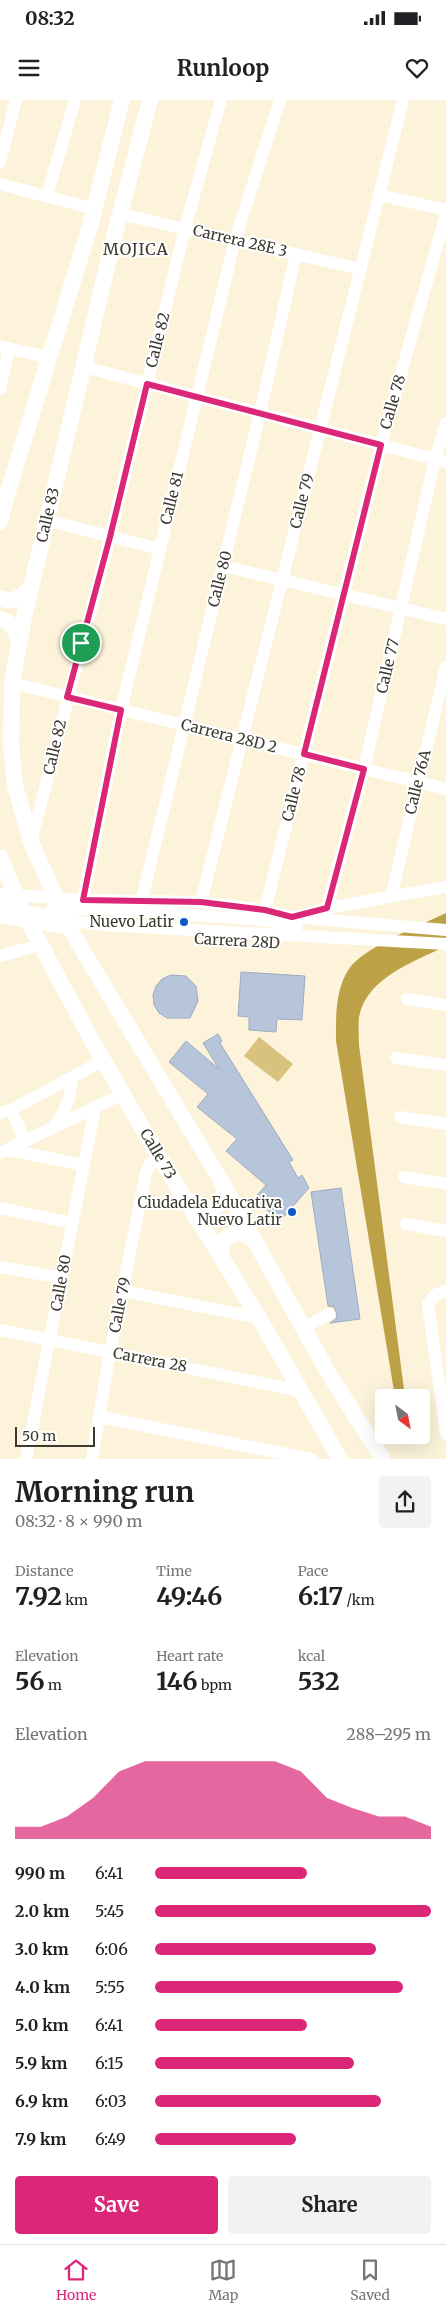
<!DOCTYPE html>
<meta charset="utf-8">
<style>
:root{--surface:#fff;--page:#f2f2f2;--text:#202124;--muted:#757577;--line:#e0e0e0;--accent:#db2777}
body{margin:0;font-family:Merriweather,serif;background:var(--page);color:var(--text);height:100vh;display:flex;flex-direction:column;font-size:19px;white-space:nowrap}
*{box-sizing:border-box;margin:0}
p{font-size:16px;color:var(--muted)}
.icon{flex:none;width:28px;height:28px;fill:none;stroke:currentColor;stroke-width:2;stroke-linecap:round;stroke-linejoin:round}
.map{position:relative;height:1359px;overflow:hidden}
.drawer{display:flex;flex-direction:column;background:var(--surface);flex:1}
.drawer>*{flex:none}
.needle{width:32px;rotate:148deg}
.buttons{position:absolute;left:375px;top:1289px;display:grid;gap:10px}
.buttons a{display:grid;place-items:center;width:55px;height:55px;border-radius:5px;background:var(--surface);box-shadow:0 5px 20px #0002;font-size:25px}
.scale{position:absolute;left:15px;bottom:12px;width:80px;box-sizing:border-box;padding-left:5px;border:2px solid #3c392f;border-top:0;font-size:14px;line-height:18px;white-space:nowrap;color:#3c392f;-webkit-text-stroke:4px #fff;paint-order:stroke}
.pin{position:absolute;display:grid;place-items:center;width:42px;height:42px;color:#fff;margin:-21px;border:2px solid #fff;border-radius:50%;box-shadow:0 1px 5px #0007}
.round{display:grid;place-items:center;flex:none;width:52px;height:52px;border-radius:5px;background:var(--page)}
.headline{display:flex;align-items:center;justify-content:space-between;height:85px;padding:0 15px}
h1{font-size:28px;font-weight:700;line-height:38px}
.figures{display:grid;grid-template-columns:repeat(3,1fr);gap:8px;height:85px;padding:5px 15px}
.figures div{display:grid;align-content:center}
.figures b{font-size:25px;font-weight:700}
.figures small{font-size:14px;font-weight:400}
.figures p{font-size:14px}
.chart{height:140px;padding:10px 15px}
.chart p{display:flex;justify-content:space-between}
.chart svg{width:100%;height:90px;margin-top:5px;fill:var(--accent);opacity:.7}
.cta{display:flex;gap:10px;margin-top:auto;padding:10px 15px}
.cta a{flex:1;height:58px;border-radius:5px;background:var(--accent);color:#fff;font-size:20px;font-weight:700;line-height:58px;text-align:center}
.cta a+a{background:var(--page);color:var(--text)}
ul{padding:0 15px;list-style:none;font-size:16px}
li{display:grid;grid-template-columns:80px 60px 1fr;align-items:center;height:38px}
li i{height:12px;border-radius:6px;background:var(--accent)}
.status{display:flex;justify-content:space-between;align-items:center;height:35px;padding:0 25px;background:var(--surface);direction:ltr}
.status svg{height:14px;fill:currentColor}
header{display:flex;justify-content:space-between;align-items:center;height:65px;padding:0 15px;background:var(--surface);font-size:22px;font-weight:700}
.menu{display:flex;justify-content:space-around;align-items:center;height:70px;border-top:1px solid var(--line);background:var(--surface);font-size:14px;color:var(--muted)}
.menu a{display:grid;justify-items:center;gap:2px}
.menu .current{color:var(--accent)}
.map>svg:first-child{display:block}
</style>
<div class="status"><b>08:32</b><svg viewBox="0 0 49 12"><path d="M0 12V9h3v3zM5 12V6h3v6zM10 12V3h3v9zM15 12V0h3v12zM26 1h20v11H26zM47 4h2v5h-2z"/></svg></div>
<header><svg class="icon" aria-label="menu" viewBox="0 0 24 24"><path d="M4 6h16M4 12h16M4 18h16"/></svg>Runloop<svg class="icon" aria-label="heart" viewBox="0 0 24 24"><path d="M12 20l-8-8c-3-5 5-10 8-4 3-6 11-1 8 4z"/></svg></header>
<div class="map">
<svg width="446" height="1359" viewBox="0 0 446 1359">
<rect width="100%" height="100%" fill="#fcf3da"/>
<path fill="#d8c27d" d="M259,937l34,27 -15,18 -34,-26z"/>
<path fill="#bda147" d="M446,813v33c-32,16 -79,31 -87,71 -1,9 0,19 0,28l46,352h-10l-59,-356c0,-24 -1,-51 13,-72 13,-21 74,-45 97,-56z"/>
<g fill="#b7c5db" stroke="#9dabc0">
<path d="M241,872l64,4 -3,44 -25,-1 -1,13 -27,-2v-13l-11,-1z"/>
<path d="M171,875l15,1 10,10 2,15 -8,17h-23l-8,-5 -5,-8 -1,-10 3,-9 6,-7z"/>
<path d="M218,934l4,7 -2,2 73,117 -4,2 9,16 4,-3 7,13 -29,33 -26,-22 12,-14 -40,-34 11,-12 -40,-32 11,-13 -39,-32 17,-21 33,28 -16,-26z"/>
<path d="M341,1088l19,131 -30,4 6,-4 1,-5 -3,-7 -6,-1 -17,-114z"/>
</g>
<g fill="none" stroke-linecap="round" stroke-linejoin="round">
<g stroke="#fff" stroke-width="12">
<path d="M0,62l16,-62"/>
<path d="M0,84l95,25"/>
<path d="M379,95l67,15"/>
<path d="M47,96l28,-96"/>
<path d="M120,114l240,55"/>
<path d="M0,246l50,12"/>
<path d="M84,267l362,95"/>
<path d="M0,289l9,-40"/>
<path d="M46,420l114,29"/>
<path d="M223,466l223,53"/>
<path d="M12,583l434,106"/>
<path d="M31,742l79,-305 75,-309 36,-128"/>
<path d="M0,794l83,6 118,2 64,8 27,7 154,13"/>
<path d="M391,797l55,-230"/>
<path d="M83,800l38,-190 114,-470 45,-140"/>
<path d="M201,802l202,-802"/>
<path d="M141,803l119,-490 36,-159"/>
<path d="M0,805l66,15 37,5 343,19"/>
<path d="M327,808l37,-139 71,-310 11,-36"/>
<path d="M52,809h52l159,11 34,6"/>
<path d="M265,810l116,-465 65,-231"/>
<path d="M299,816l28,-8 119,-21"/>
<path d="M0,817l72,12"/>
<path d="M0,856l40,-11"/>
<path d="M407,899l39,6"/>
<path d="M396,958l50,7"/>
<path d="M11,1010l9,19 3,14"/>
<path d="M0,1013l11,-3 93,-50"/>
<path d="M400,1017l46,7"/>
<path d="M54,1026c12,-14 17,-29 18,-48"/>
<path d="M9,1050l75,15"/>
<path d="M0,1053l123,-59"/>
<path d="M404,1077l42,7"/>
<path d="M0,1108l72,15"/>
<path d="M406,1124l40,7"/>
<path d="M0,1167l62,11"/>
<path d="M123,1191l136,27"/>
<path d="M446,1191l-11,4 -7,9 18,130"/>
<path d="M304,1228l25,-14"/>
<path d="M0,1230l301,61"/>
<path d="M100,1317l211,42"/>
<path d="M26,1359l69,-351"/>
<path d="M92,1359l18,-107 36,-179 4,-9 9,-7"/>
</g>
<g stroke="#fff" stroke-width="16">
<path d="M150,0l-35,133 -91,384 -12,66 -1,61 4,41 16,57 39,87 153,255 106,190 54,85"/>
<path d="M0,422l6,-24 84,-272 32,-126"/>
<path d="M0,498c13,6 22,-1 31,-11"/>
<path d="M0,519c14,3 17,14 19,26"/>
<path d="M0,757l22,53 68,127 69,120 100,161 81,141"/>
<path d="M187,1101l9,8 15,1c11,-6 16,-15 12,-26"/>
<path d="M221,1156l2,-14c8,-11 22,-12 31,-1"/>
</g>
</g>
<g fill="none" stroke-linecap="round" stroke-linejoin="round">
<defs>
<path id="route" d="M147,284l234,61 -77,309 60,15 -37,139 -35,9 -27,-7 -64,-8 -118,-2 38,-190 -54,-13 43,-160z"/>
</defs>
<use href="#route" stroke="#fff" stroke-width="10"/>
<use href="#route" stroke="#db2777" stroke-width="6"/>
</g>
<g fill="#0b5ac4" stroke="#fff" stroke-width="2">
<circle cx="184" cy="822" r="5"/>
<circle cx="292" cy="1112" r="5"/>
</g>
<g text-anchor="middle" stroke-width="4" stroke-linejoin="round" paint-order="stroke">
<g font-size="15" fill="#3c392f" stroke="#fff">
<text transform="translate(240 141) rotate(13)" y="5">Carrera 28E 3</text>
<text transform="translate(158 240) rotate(-76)" y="5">Calle 82</text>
<text transform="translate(393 302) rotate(-74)" y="5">Calle 78</text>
<text transform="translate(172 398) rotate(-76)" y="5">Calle 81</text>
<text transform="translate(302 401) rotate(-76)" y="5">Calle 79</text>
<text transform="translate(48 415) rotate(-77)" y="5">Calle 83</text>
<text transform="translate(220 479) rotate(-76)" y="5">Calle 80</text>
<text transform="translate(388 566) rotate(-77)" y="5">Calle 77</text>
<text transform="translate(229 636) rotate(14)" y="5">Carrera 28D 2</text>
<text transform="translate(55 647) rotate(-77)" y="5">Calle 82</text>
<text transform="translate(418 682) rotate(-76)" y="5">Calle 76A</text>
<text transform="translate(294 694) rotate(-76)" y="5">Calle 78</text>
<text transform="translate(237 841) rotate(3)" y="5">Carrera 28D</text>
<text transform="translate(158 1054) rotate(59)" y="5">Calle 73</text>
<text transform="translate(61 1183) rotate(-80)" y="5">Calle 80</text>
<text transform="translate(120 1205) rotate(-79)" y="5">Calle 79</text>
<text transform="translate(150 1260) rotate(11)" y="5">Carrera 28</text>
</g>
<g font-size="15" fill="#3c392f" stroke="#fff" text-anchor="end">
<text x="174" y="827">Nuevo Latir</text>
<text x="282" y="1108">Ciudadela Educativa<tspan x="282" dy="17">Nuevo Latir</tspan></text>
</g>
<g font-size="16" letter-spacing="1" fill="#3c392f" stroke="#fff">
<text x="136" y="155">MOJICA</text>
</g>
</g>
</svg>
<div class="buttons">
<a><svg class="needle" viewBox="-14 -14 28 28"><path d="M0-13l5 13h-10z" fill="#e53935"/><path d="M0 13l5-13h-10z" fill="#757577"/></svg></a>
</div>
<div class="scale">50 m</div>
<div class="pin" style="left:81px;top:543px;background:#1e9e55"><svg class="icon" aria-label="arrive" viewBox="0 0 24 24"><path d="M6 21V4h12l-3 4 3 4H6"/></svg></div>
</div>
<section class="drawer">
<div class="headline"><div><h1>Morning run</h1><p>08:32 · 8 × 990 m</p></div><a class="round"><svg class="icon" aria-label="share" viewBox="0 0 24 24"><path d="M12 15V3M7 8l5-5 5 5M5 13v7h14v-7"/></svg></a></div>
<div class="figures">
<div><p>Distance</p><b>7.92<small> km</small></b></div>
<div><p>Time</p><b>49:46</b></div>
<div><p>Pace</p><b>6:17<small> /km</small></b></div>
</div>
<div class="figures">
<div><p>Elevation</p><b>56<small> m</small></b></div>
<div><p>Heart rate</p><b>146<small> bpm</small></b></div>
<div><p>kcal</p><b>532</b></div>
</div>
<div class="chart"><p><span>Elevation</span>288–295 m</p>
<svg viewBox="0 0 160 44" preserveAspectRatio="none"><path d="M0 44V38L10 38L20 33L30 24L40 11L50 6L60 6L70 6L80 6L90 6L100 6L110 11L120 24L130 29L140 33L150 33L160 38V44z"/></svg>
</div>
<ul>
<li><b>990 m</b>6:41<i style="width:55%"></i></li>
<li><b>2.0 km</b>5:45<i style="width:100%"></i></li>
<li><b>3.0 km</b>6:06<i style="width:80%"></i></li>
<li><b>4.0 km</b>5:55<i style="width:90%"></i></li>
<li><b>5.0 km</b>6:41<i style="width:55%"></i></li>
<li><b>5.9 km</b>6:15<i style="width:72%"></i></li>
<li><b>6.9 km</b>6:03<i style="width:82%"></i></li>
<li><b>7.9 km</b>6:49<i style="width:51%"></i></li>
</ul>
<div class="cta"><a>Save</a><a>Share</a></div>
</section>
<nav class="menu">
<a class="current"><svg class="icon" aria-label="home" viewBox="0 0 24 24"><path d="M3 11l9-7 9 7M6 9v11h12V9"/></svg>Home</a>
<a><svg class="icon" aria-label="map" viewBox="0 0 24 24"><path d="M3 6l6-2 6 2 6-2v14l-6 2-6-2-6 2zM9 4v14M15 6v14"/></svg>Map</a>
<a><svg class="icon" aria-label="saved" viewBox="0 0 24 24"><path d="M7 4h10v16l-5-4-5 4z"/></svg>Saved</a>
</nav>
